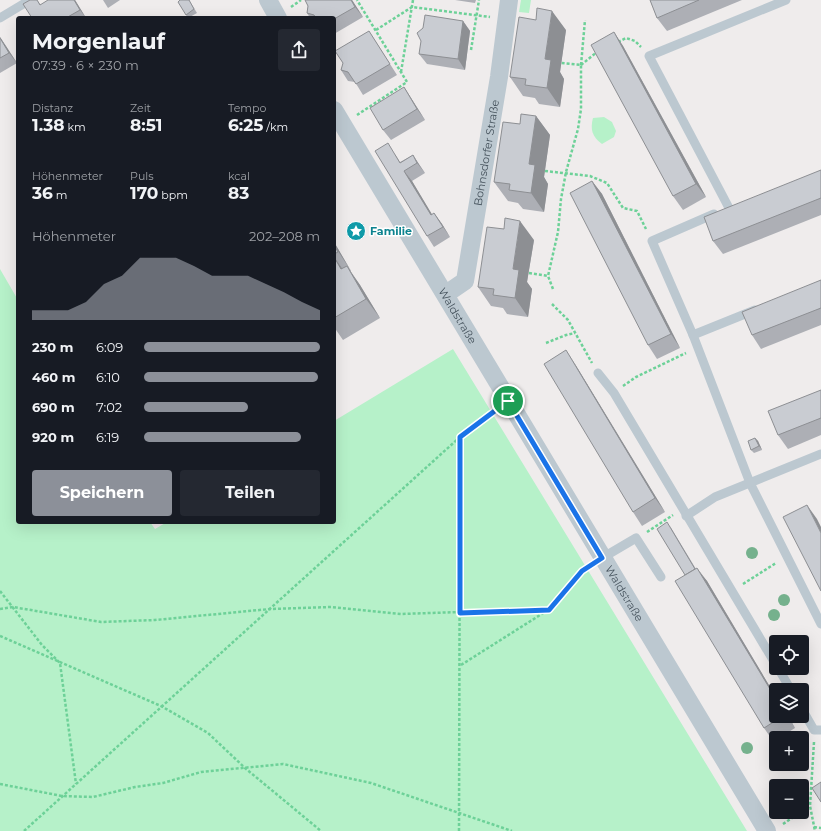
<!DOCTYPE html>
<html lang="de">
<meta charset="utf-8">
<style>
:root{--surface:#171b24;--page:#242831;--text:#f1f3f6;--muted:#9ea1a6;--accent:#8c9099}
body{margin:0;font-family:Montserrat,sans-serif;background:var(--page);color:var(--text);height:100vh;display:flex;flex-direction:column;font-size:15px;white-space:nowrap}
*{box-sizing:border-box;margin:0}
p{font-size:13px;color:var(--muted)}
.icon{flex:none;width:22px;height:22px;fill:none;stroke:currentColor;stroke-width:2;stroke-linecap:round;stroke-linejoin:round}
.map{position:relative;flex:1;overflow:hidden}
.side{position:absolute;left:16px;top:16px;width:320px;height:508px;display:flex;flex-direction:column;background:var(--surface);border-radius:4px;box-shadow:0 4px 16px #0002}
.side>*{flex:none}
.buttons{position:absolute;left:769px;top:635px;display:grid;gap:8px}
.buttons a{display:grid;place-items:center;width:40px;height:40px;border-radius:4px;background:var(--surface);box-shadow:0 4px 16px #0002;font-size:20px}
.pin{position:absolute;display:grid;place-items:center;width:34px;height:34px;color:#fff;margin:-17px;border:2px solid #fff;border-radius:50%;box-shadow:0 1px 4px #0007}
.round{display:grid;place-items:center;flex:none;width:42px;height:42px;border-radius:4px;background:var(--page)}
.summary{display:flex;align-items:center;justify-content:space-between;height:68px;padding:0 16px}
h1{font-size:22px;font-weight:700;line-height:30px}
.stats{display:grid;grid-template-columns:repeat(3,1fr);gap:6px;height:68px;padding:4px 16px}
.stats div{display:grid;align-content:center}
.stats b{font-size:17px;font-weight:700}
.stats small{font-size:11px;font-weight:400}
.stats p{font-size:11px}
.chart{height:112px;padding:8px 16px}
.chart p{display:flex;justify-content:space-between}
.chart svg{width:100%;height:72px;margin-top:4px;fill:var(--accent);opacity:.7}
.primary-button{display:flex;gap:8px;margin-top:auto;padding:8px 16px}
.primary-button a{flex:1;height:46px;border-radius:4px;background:var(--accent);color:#fff;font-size:16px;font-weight:700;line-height:46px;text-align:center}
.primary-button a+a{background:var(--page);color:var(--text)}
ul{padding:0 16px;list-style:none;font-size:13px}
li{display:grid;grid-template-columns:64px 48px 1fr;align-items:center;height:30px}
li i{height:10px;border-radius:5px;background:var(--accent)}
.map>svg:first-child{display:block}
</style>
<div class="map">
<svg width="821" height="831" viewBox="0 0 821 831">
<rect width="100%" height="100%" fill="#efecec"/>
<g fill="#b6f1c9">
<path d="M521,0h10l-2,13 -10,-1z"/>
<path d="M604,117l8,5 4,9 -2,6 -12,7c-10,-7 -12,-15 -9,-26z"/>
<path d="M0,269l18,31v222h132l5,7 12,-7h167v-101l119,-72 294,482h-747z"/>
</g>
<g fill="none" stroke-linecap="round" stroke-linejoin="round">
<g stroke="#6dd198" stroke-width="2.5" stroke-dasharray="3 2" stroke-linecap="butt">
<path d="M291,7l10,-7"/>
<path d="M376,30l36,-23 78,10"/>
<path d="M618,42l8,-4 9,3 6,6"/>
<path d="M471,50l8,-50"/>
<path d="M581,65l16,-13"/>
<path d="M581,65l4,-45"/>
<path d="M401,72l12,-72"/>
<path d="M357,115l50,-33 -50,-82"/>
<path d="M545,171l45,5 17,7 16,25 14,3 9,18"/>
<path d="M529,273l19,3"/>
<path d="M553,289l-5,-13 10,-44 3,-33 5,-27 12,-43 3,-20v-44l-20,-2"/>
<path d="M552,304l16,16 24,43"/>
<path d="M546,343l20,-8 9,-2"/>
<path d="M623,386l13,-9 50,-24"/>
<path d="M647,532l26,-17"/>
<path d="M743,584l33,-21"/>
<path d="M0,591l42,54 18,18 16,121"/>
<path d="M0,609l13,-2 88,15 54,-2 115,-11 61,-2 70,7 148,-5 34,-38 6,-4"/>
<path d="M0,636l161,70 47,27 37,35 76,63"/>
<path d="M461,665l87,-55"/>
<path d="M814,742l-4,64 5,25"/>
<path d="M0,784l62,12 31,1 42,-10 28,-4 38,-11 82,-8 88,19 141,48"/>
<path d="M802,811l8,-5"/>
<path d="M783,824l18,-12"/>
<path d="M814,827l7,1"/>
<path d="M24,831l436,-394 35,-26"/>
<path d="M459,831l1,-393"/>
</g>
<g stroke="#bcc8d0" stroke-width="9">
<path d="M0,18l30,-18"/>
<path d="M729,208l-80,-152 137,-56"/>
<path d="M714,214l-62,27 41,94 57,148 71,141"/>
<path d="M693,335l62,-25"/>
<path d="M598,373l16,20 162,272"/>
<path d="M686,516l29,-19 106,-43"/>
<path d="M602,558l34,-20 25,39"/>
<path d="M778,668l13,22"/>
<path d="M802,709l12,21h7"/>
</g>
<g stroke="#bcc8d0" stroke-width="18">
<path d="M268,0l10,18"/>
<path id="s1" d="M334,110l433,721"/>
<path id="s2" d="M446,294l19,-13 34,-204 10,-77"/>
</g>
</g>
<g fill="#75b18d">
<circle cx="752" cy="553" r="6"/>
<circle cx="784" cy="600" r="6"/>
<circle cx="774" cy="615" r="6"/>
<circle cx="747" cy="748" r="6"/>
</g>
<g fill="#adafb5">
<path d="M37,0l4,5 7,-5h27l11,18h-54z"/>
<path d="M103,0h17l-12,8z"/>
<path d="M189,0l8,13 -9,5 -2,-3z"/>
<path d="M305,0h47l11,17 -29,17v-16h-24l-3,-5 1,-7z"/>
<path d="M455,0h21l-1,3z"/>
<path d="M650,0h92l-75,31 -10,-13z"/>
<path d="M463,21l7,10 -5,39 -38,-6 -8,-10z"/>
<path d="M566,30l-6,42 4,7 -4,28 -21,-3 -4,-6 -12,-2 -13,-19z"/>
<path d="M369,31l28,44 -34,20 -8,-13 -7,-1 -7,-11z"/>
<path d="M614,32l9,14 83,151 -23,13 -10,-14z"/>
<path d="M0,37l17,26 -17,10z"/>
<path d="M404,87l21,33 -34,20 -8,-10z"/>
<path d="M536,116l14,19 -6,42 4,7 -4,28 -21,-3 -5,-6 -10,-2 -14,-19 26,-58z"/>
<path d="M395,154l5,8 13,-7 12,18 -13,8 20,34 2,-2 8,11 8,13 -16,10 -7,-11z"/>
<path d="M821,170v45l-98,39 -10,-13z"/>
<path d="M592,181l10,13 78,154 -23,11 -9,-14z"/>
<path d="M534,240l-7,42 5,7 -4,28 -21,-3 -4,-6 -12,-2 -13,-19z"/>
<path d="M334,242l17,29h-1l10,14 20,33 -37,22 -9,-13z"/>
<path d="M821,280v45l-60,24 -9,-14z"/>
<path d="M575,364l90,148 -23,14 -9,-14z"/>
<path d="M821,390v45l-33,14 -10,-14z"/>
<path d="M755,438l3,3 4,9 -8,3 -3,-3z"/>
<path d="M670,526l26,43 11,12 69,116v19h12l7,12 -16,10h-3v2l-3,1 -9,-13 -79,-153z"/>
</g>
<g fill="#8d8f93">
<path d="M74,0h1l11,18 -6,-8z"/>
<path d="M351,0h1l11,17 -8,-10z"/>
<path d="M552,11l14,19 -6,42 4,7 -4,28 -13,-19 -2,-29z"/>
<path d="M463,21l7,10 -5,39 -7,-11z"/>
<path d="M614,32l9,14 83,151 -10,-13z"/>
<path d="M0,37l17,26 -8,-10 -9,-15z"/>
<path d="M404,87l21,33 -8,-11z"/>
<path d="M536,116l14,19 -6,42 4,7 -4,28 -13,-19 -2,-29z"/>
<path d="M413,155l7,11 5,7 -8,-10z"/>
<path d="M404,171l8,10 27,45 -8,-11z"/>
<path d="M592,181l10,13 78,154 -9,-14z"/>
<path d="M434,213l8,11 8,13 -7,-10z"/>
<path d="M520,221l14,19 -7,42 5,7 -4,28 -13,-19 -2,-29z"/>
<path d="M334,242l17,29 -17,-26z"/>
<path d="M334,257l12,17 -5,-5z"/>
<path d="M347,266l13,19 20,33 -14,-19z"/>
<path d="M566,350l9,14 90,148 -10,-14z"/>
<path d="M755,438l3,3 4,9 -3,-4z"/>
<path d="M807,505l10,14 4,8v6z"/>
<path d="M697,568l10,13 69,116v2z"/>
<path d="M787,716h1l7,12z"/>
</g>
<g fill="#c9ccd2" stroke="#8d8f93">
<path d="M30,0h7l3,5 8,-5h26l6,10 -14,8h-34l-9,-14z"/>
<path d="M180,0h9l5,9 -8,6 -8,-13z"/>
<path d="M305,0h46l4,7 -21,12v-1h-18l-2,-3 -7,-2 1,-7z"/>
<path d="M650,0h49l-42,18z"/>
<path d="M537,8l15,3 -7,48 6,1 -4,28 -22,-3 1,-6 -16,-2 9,-60 17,3z"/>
<path d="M425,15l38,6 -5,38 -39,-5 2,-13 -4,-8 6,-5z"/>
<path d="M369,31l21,33 -34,20 -8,-12 -7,-2 2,-7 -8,-12z"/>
<path d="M614,32l82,152 -23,12 -82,-151z"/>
<path d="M0,38l9,15 -9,5z"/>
<path d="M404,87l13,22 -34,21 -13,-22z"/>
<path d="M521,114l15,2 -7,48 6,1 -4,28 -22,-3 1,-6 -16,-2 9,-60 17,2z"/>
<path d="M388,143l12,20 13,-8 4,8 -13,8 27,44 3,-2 9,14 -16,9 -52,-85z"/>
<path d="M821,170v28l-108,43 -9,-24z"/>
<path d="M592,181l79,153 -23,11 -78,-152z"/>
<path d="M505,218l15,3 -7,48 6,1 -4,28 -22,-3 1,-6 -16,-2 9,-60 17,2z"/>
<path d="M334,245l4,7 -4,2z"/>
<path d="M334,257l7,12 6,-3 19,33 -32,19z"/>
<path d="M821,280v28l-69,27 -10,-23z"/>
<path d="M566,350l89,148 -22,14 -89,-148z"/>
<path d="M821,390v28l-43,17 -10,-24z"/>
<path d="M755,438l4,8 -8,4 -3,-9z"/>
<path d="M807,505l14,28v58l-38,-74z"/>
<path d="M667,522l28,47 -10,6 -28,-46z"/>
<path d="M697,568l79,131v17h7l-19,12 -89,-147z"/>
<path d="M821,782v20l-9,-14z"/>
</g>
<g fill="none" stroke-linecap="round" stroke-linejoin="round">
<defs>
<path id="route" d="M508,401l94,157 -20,13 -33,39 -89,3v-176z"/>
</defs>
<use href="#route" stroke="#fff" stroke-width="8"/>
<use href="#route" stroke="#1a73e8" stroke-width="5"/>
</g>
<defs>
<symbol id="sight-disc" viewBox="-11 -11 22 22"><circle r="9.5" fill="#0f9aa8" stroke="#fff"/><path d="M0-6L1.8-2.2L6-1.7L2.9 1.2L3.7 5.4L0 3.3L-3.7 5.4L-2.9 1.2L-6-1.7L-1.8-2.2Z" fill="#fff"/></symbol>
</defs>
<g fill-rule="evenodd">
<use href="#sight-disc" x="345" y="220" width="22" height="22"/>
</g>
<g text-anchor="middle" stroke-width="3" stroke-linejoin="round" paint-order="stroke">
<g font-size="11" fill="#44515b" stroke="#fff">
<text dy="4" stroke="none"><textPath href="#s2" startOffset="153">Bohnsdorfer Straße</textPath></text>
<text dy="4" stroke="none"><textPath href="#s1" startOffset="240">Waldstraße</textPath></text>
<text dy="4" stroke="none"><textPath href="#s1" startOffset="564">Waldstraße</textPath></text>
</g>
<g font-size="11" font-weight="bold" fill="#0d838f" stroke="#fff" text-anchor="start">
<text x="370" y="235">Familie</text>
</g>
</g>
</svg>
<div class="buttons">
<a><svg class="icon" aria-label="locate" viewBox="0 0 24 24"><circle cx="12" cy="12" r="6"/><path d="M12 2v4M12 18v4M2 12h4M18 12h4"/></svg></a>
<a><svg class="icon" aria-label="layers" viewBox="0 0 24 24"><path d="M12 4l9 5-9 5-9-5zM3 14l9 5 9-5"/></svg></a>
<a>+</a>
<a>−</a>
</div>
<div class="pin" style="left:508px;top:401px;background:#1e9e55"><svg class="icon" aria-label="arrive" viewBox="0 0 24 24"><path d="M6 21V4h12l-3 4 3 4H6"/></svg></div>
<section class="side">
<div class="summary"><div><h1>Morgenlauf</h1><p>07:39 · 6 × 230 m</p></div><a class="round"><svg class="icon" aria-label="share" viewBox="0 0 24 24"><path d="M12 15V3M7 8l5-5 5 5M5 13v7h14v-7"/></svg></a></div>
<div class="stats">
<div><p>Distanz</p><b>1.38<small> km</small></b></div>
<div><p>Zeit</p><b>8:51</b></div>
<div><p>Tempo</p><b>6:25<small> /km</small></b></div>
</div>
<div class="stats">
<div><p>Höhenmeter</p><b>36<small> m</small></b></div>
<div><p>Puls</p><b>170<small> bpm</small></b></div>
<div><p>kcal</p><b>83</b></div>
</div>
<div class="chart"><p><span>Höhenmeter</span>202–208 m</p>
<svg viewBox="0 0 160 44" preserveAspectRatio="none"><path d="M0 44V38L10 38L20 38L30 33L40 22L50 17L60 6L70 6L80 6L90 11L100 17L110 17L120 17L130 22L140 27L150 33L160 38V44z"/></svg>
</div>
<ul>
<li><b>230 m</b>6:09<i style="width:100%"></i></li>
<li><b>460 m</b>6:10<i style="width:99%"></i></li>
<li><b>690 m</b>7:02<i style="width:59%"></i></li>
<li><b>920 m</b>6:19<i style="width:89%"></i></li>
</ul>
<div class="primary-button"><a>Speichern</a><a>Teilen</a></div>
</section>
</div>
